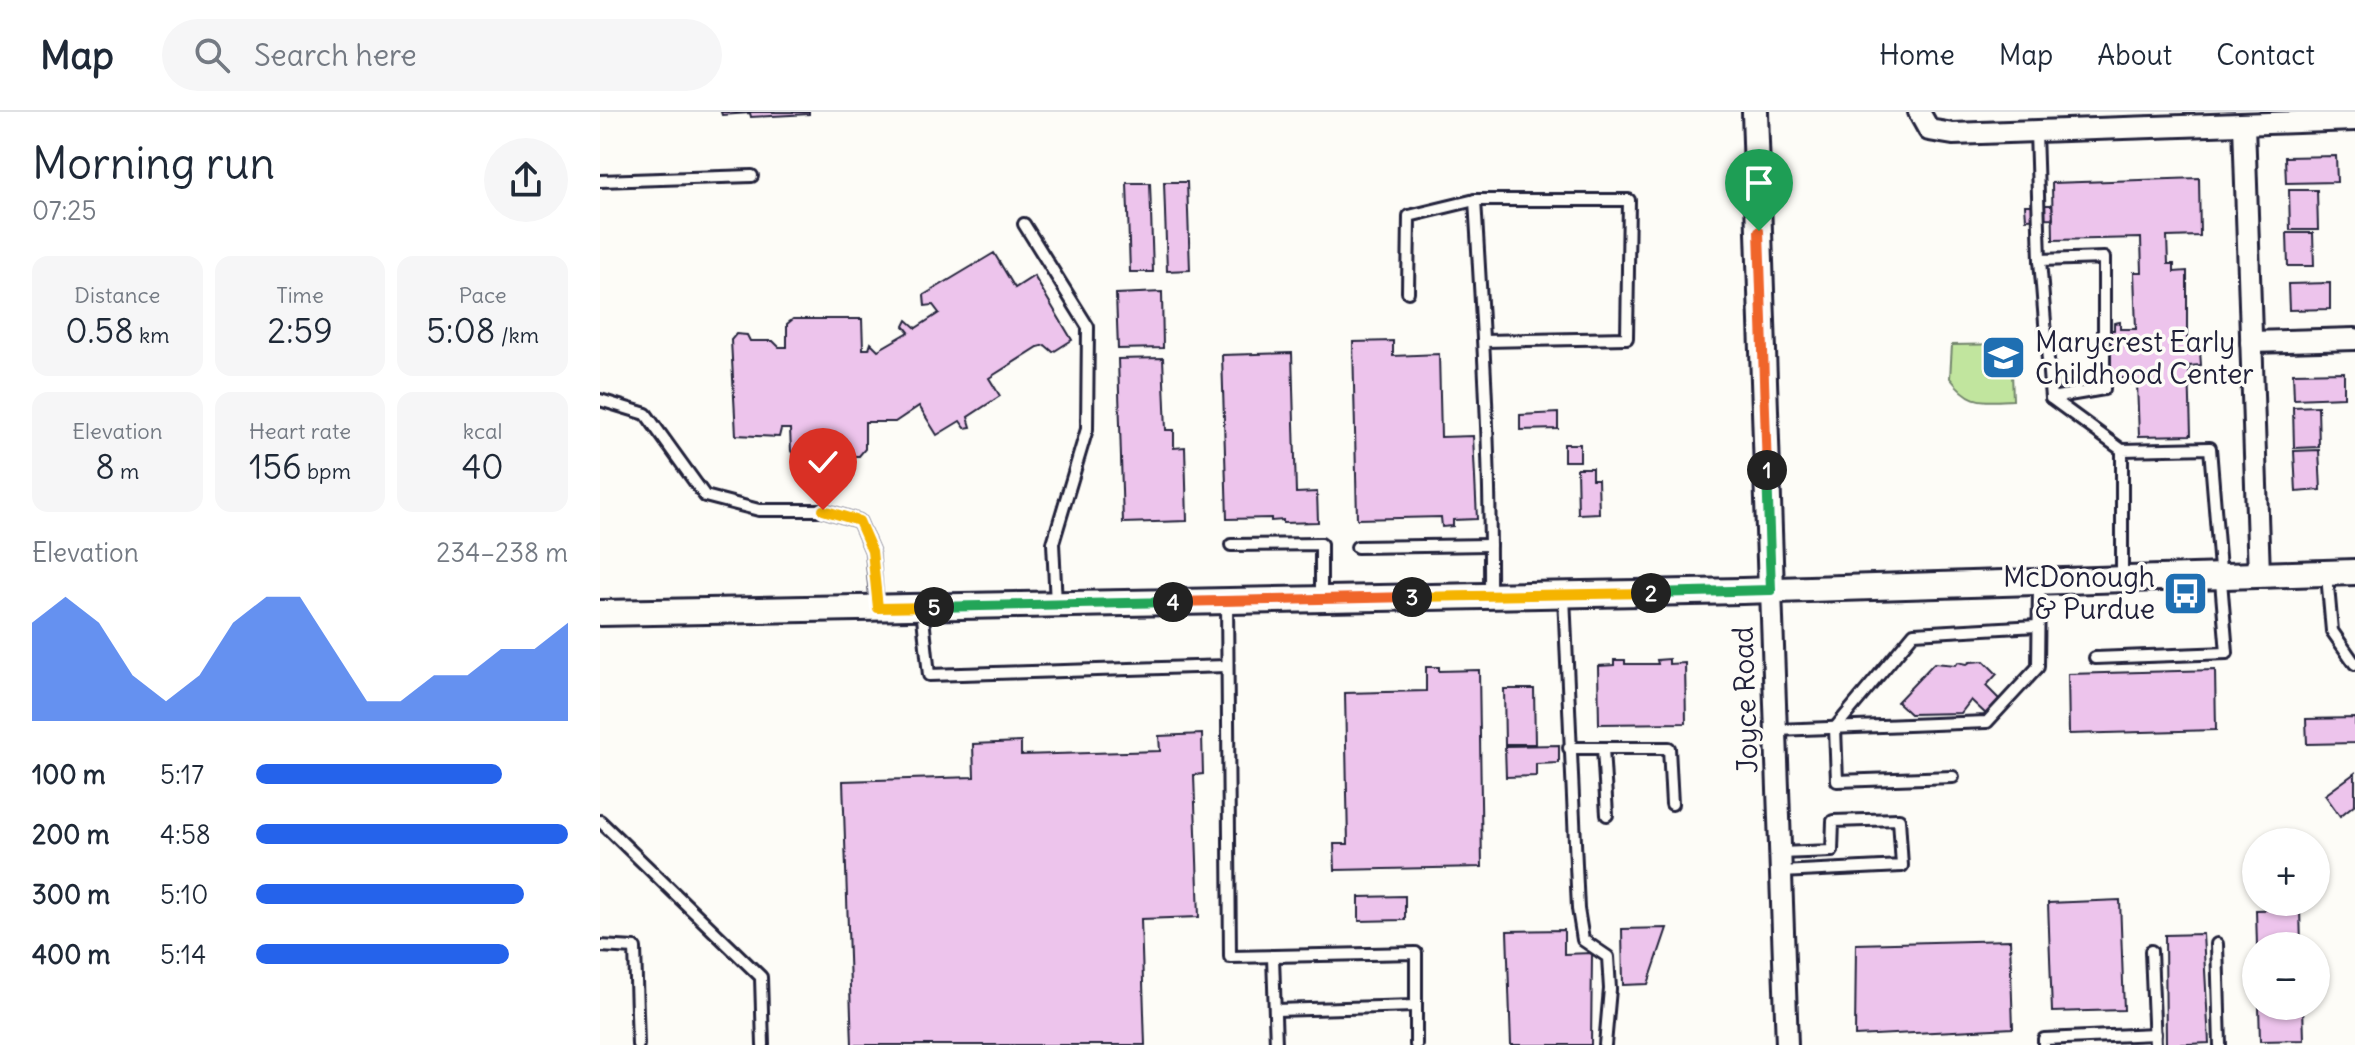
<!DOCTYPE html>
<meta charset="utf-8">
<style>
:root{--surface:#fff;--page:#f6f6f7;--text:#1f2937;--muted:#747a83;--line:#e0e1e3;--accent:#2563eb}
body{margin:0;font-family:Delius,sans-serif;background:var(--page);color:var(--text);height:100vh;display:flex;flex-direction:column;font-size:30px;white-space:nowrap}
*{box-sizing:border-box;margin:0}
p{font-size:26px;color:var(--muted)}
.icon{flex:none;width:44px;height:44px;fill:none;stroke:currentColor;stroke-width:2;stroke-linecap:round;stroke-linejoin:round}
.map{position:relative;flex:1;overflow:hidden}
.details{display:flex;flex-direction:column;background:var(--surface);width:600px}
.details>*{flex:none}
.tools{position:absolute;left:1642px;top:716px;display:grid;gap:16px}
.tools a{display:grid;place-items:center;width:88px;height:88px;border-radius:50%;background:var(--surface);box-shadow:0 2px 6px #0004;font-size:40px}
.pin{position:absolute;display:grid;place-items:center;width:68px;height:68px;color:#fff;margin:-82px -34px;border-radius:50% 50% 50% 0;rotate:-45deg;box-shadow:0 0 8px #0007}
.pin .icon{rotate:45deg}
.km{position:absolute;width:40px;height:40px;margin:-20px;border-radius:50%;background:#222;color:#fff;font-size:22px;line-height:40px;text-align:center}
.round{display:grid;place-items:center;flex:none;width:84px;height:84px;border-radius:42px;background:var(--page)}
.summary{display:flex;align-items:center;justify-content:space-between;height:136px;padding:0 32px}
h1{font-size:44px;font-weight:600;line-height:60px}
.figures{display:grid;grid-template-columns:repeat(3,1fr);gap:12px;height:136px;padding:8px 32px}
.figures div{display:grid;align-content:center;border-radius:16px;background:var(--page);text-align:center}
.figures b{font-size:34px;font-weight:600}
.figures small{font-size:22px;font-weight:400}
.figures p{font-size:22px}
.chart{height:224px;padding:16px 32px}
.chart p{display:flex;justify-content:space-between}
.chart svg{width:100%;height:144px;margin-top:8px;fill:var(--accent);opacity:.7}
ul{padding:0 32px;list-style:none;font-size:26px}
li{display:grid;grid-template-columns:128px 96px 1fr;align-items:center;height:60px}
li i{height:20px;border-radius:10px;background:var(--accent)}
header{display:flex;align-items:center;gap:48px;box-sizing:border-box;height:112px;padding:0 40px;background:var(--surface);border-bottom:2px solid var(--line)}
header strong{font-size:38px}
nav{display:flex;gap:44px;margin-inline-start:auto;font-size:28px}
.search{width:560px;height:72px;background:var(--page);display:flex;align-items:center;gap:20px;box-sizing:border-box;padding:0 28px;border-radius:44px;color:var(--muted);font-size:30px}
main{display:flex;flex:1;min-height:0}
.map>svg:first-child{display:block}
</style>
<header>
<strong>Map</strong>
<div class="search"><svg class="icon" aria-label="search" viewBox="0 0 24 24"><circle cx="10" cy="10" r="6"/><path d="M15 15l6 6"/></svg>Search here</div>
<nav><a>Home</a><a>Map</a><a>About</a><a>Contact</a></nav>
</header>
<main>
<section class="details">
<div class="summary"><div><h1>Morning run</h1><p>07:25</p></div><a class="round"><svg class="icon" aria-label="share" viewBox="0 0 24 24"><path d="M12 15V3M7 8l5-5 5 5M5 13v7h14v-7"/></svg></a></div>
<div class="figures">
<div><p>Distance</p><b>0.58<small> km</small></b></div>
<div><p>Time</p><b>2:59</b></div>
<div><p>Pace</p><b>5:08<small> /km</small></b></div>
</div>
<div class="figures">
<div><p>Elevation</p><b>8<small> m</small></b></div>
<div><p>Heart rate</p><b>156<small> bpm</small></b></div>
<div><p>kcal</p><b>40</b></div>
</div>
<div class="chart"><p><span>Elevation</span>234–238 m</p>
<svg viewBox="0 0 160 44" preserveAspectRatio="none"><path d="M0 44V14L10 6L20 14L30 30L40 38L50 30L60 14L70 6L80 6L90 22L100 38L110 38L120 30L130 30L140 22L150 22L160 14V44z"/></svg>
</div>
<ul>
<li><b>100 m</b>5:17<i style="width:79%"></i></li>
<li><b>200 m</b>4:58<i style="width:100%"></i></li>
<li><b>300 m</b>5:10<i style="width:86%"></i></li>
<li><b>400 m</b>5:14<i style="width:81%"></i></li>
</ul>
</section>
<div class="map">
<svg width="1755" height="933" viewBox="0 0 1755 933">
<rect width="100%" height="100%" fill="#fdfcf7"/>
<filter id="ink" filterUnits="userSpaceOnUse"><feTurbulence type="fractalNoise" baseFrequency=".0125" numOctaves="2"/><feDisplacementMap in="SourceGraphic" scale="16" xChannelSelector="R" yChannelSelector="G"/><feConvolveMatrix kernelMatrix="1 2 1 2 8 2 1 2 1" color-interpolation-filters="sRGB"/></filter>
<g filter="url(#ink)">
<path fill="#c1e59e" stroke="#72846c" stroke-width="2" d="M1411,232l2,56c-33,1 -42,5 -63,-22l2,-33z"/>
<g fill="#edc4ec" stroke="#22223b" stroke-width="2">
<path d="M121,0h88v2l-58,3 -1,-4 -28,2z"/>
<path d="M1736,44l1,26 -51,1 -1,-26z"/>
<path d="M1599,66l1,58 -33,1 1,27h6v8l13,-1v81l13,-1 1,14 -12,1 2,69 -52,1 -2,-53 -5,1v-6h-22l-1,-48h5v-7l6,-1v7h16l-2,-57h8l-1,-34 -88,2 -1,-57z"/>
<path d="M564,70h23l3,88 -23,1z"/>
<path d="M527,71h23l3,89h-23z"/>
<path d="M1689,78h28l1,40h-28z"/>
<path d="M1425,93h27l1,13 -27,1z"/>
<path d="M1687,121h26l1,33h-26z"/>
<path d="M394,141l21,35 19,-12 38,64 -19,12 -8,-7 -7,2 -49,31 11,18 -32,21 3,10 -6,1 -5,-7 -23,14 -18,-29 -24,16h-30v27l-6,7h-65l-3,-5 -1,-22h-9l-2,8 -43,-2 -5,-95 5,-6 11,1 3,6h23l6,6h8v-23l6,-5h69l1,30h6l2,-6 7,7 31,-18 -5,-6 3,-6 9,8 23,-15 -6,-8 -8,1 -1,-11z"/>
<path d="M1730,171v26l-41,1 -1,-26z"/>
<path d="M562,180l1,56 -45,1 -2,-55z"/>
<path d="M793,229v15l46,-2 2,83 32,-1 4,83 -24,1v6l-11,1 -1,-10 -84,2 -4,-177z"/>
<path d="M692,241l4,140 21,-1 1,30 -35,1v-3l-12,1v-3l-44,1 -5,-164z"/>
<path d="M563,246l3,72h8v18l11,-1 2,74 -64,2 -5,-164z"/>
<path d="M1744,260v25l-50,2 -1,-26z"/>
<path d="M1718,294l1,41 -25,1 -1,-41z"/>
<path d="M958,301v16l-38,1v-15z"/>
<rect x="964" y="332" width="16" height="17"/>
<path d="M1719,338l2,40 -25,2 -2,-41z"/>
<path d="M977,356h15v11h6l1,34 -21,1z"/>
<path d="M1069,547v5l16,-1 1,60 -87,1 -1,-58 16,-1v-5h11v4h33l-1,-4z"/>
<path d="M1384,549l13,13 -11,12 15,15 -14,14 -16,-15 -10,13 -51,1 -13,-12 37,-39 22,2 2,-3 9,2 3,-2z"/>
<path d="M826,555h13v4l40,-1 3,197 -147,3 -1,-26h14l-3,-151 81,-2z"/>
<path d="M1615,558l1,60 -147,4 -1,-60z"/>
<path d="M904,577h30l1,55h-30z"/>
<path d="M1755,606v25l-48,1 -1,-25z"/>
<path d="M602,622l1,40 -9,1 5,142 -58,2 4,126h-293l-9,-264 131,-4 -1,-33 48,-2v13l139,-4 -1,-15z"/>
<path d="M959,633v18l-23,1v12l-30,1 -1,-31z"/>
<path d="M1755,661v31l-15,12 -15,-21z"/>
<path d="M805,784v24l-46,1v-24z"/>
<path d="M1520,788l4,110 -72,2 -4,-109z"/>
<path d="M1700,797l1,37h-44l-1,-36z"/>
<path d="M1067,816l-19,56 -25,1 -1,-56z"/>
<path d="M964,818v24l28,-1 -1,92h-80l-4,-114z"/>
<path d="M1603,822l6,109 -43,2 -1,-110z"/>
<path d="M1410,828l3,88 -158,8 1,-92z"/>
<path d="M1659,894h44l1,34 -44,1z"/>
</g>
<g fill="none" stroke-linecap="round" stroke-linejoin="round">
<defs>
<g id="service">
<path d="M1436,19l4,129 11,138 71,52"/>
<path d="M0,69l152,-5"/>
<path d="M424,112l64,103 -1,102 -34,114 3,61"/>
<path d="M1440,148l64,-2v131l-53,9"/>
<path d="M808,180l1,-76 66,-16"/>
<path d="M884,229l143,-3 2,-138h-154c8,132 16,263 15,396"/>
<path d="M0,288l46,14 59,82 54,14h64l36,11 13,30 5,55"/>
<path d="M631,433l90,-1v53"/>
<path d="M757,435l133,-2"/>
<path d="M1727,463l5,56 23,33"/>
<path d="M964,484l14,313 5,31 25,17 2,32 -5,56"/>
<path d="M627,489l3,356 186,-4v92"/>
<path d="M322,496l7,67 298,-9"/>
<path d="M1495,546l132,-5 -17,-205 -88,2v129"/>
<path d="M1176,618l211,-8 51,-55 1,-83"/>
<path d="M969,636h100l3,56"/>
<path d="M1003,636l4,67"/>
<path d="M1353,665l-116,4 -2,-53 79,-95 123,-7"/>
<path d="M0,709l161,156 2,68"/>
<path d="M1180,741l52,-2 1,-30 66,-2 3,47 -121,6"/>
<path d="M1617,832l3,101"/>
<path d="M0,834l35,2 3,97"/>
<path d="M1551,839l4,94"/>
<path d="M673,845l3,88"/>
<path d="M675,898l140,-4"/>
<path d="M1444,933v-6l111,-5"/>
</g>
<g id="minor">
<path d="M1319,0l10,18 24,4 402,-14"/>
<path d="M1644,12l15,451"/>
<path d="M1651,230l104,-3"/>
<path d="M1171,478l16,455"/>
</g>
<g id="tertiary">
<path d="M1155,0l16,478"/>
<path d="M0,501l1142,-22 613,-19"/>
</g>
</defs>
<use href="#service" stroke="#22223b" stroke-width="16"/>
<use href="#minor" stroke="#22223b" stroke-width="26"/>
<use href="#tertiary" stroke="#22223b" stroke-width="30"/>
<use href="#service" stroke="#fdfcf7" stroke-width="10"/>
<use href="#minor" stroke="#fdfcf7" stroke-width="20"/>
<use href="#tertiary" stroke="#fdfcf7" stroke-width="24"/>
</g>
</g>
<g fill="none" stroke-linecap="round" stroke-linejoin="round" filter="url(#ink)">
<defs>
<path id="split-1" d="M1159,119l8,239"/>
<path id="split-2" d="M1051,481l120,-3 -4,-120"/>
<path id="split-3" d="M812,485l239,-4"/>
<path id="split-4" d="M573,490l239,-5"/>
<path id="split-5" d="M334,495l239,-5"/>
<path id="split-6" d="M223,398l36,11 13,30 6,57 56,-1"/>
</defs>
<use href="#split-1" stroke="#fff" stroke-width="16"/>
<use href="#split-2" stroke="#fff" stroke-width="16"/>
<use href="#split-3" stroke="#fff" stroke-width="16"/>
<use href="#split-4" stroke="#fff" stroke-width="16"/>
<use href="#split-5" stroke="#fff" stroke-width="16"/>
<use href="#split-6" stroke="#fff" stroke-width="16"/>
<use href="#split-1" stroke="#f0652b" stroke-width="10"/>
<use href="#split-2" stroke="#22a559" stroke-width="10"/>
<use href="#split-3" stroke="#f5b400" stroke-width="10"/>
<use href="#split-4" stroke="#f0652b" stroke-width="10"/>
<use href="#split-5" stroke="#22a559" stroke-width="10"/>
<use href="#split-6" stroke="#f5b400" stroke-width="10"/>
</g>
<defs>
<symbol id="school-square" viewBox="-11 -11 22 22"><rect x="-9" y="-9" width="18" height="18" rx="4" fill="#1f6fb2" stroke="#fdfcf7"/><path d="M0-5L7-2L0 1L-7-2ZM-4 1L0 2.5L4 1V4Q0 6-4 4Z" fill="#fff"/></symbol>
<symbol id="bus-square" viewBox="-11 -11 22 22"><rect x="-9" y="-9" width="18" height="18" rx="4" fill="#1f6fb2" stroke="#fdfcf7"/><path d="M-5-6H5V4H4V6H2V4H-2V6H-4V4H-5ZM-3.5-4V0h7V-4ZM-3.5 1.2v1.5H-2V1.2ZM2 1.2v1.5H3.5V1.2Z" fill="#fff"/></symbol>
</defs>
<g fill-rule="evenodd">
<use href="#school-square" x="1378" y="220" width="51" height="51"/>
<use href="#bus-square" x="1560" y="456" width="51" height="51"/>
</g>
<g text-anchor="middle" stroke-width="7" stroke-linejoin="round" paint-order="stroke">
<g font-size="28" fill="#22223b" stroke="#fdfcf7" text-anchor="start">
<text x="1435" y="240">Marycrest Early<tspan x="1435" dy="32">Childhood Center</tspan></text>
<text x="1555" y="475" text-anchor="end">McDonough<tspan x="1555" dy="32">&amp; Purdue</tspan></text>
</g>
<g font-size="28" fill="#22223b" stroke="#fdfcf7">
<text transform="translate(1145 588) rotate(-92)" y="10">Joyce Road</text>
</g>
</g>
</svg>
<div class="tools">
<a>+</a>
<a>−</a>
</div>
<div class="pin" style="left:1159px;top:119px;background:#1e9e55"><svg class="icon" aria-label="arrive" viewBox="0 0 24 24"><path d="M6 21V4h12l-3 4 3 4H6"/></svg></div>
<div class="pin" style="left:223px;top:398px;background:#d93025"><svg class="icon" aria-label="check" viewBox="0 0 24 24"><path d="M5 12l5 5 9-10"/></svg></div>
<b class="km" style="left:1167px;top:358px">1</b>
<b class="km" style="left:1051px;top:481px">2</b>
<b class="km" style="left:812px;top:485px">3</b>
<b class="km" style="left:573px;top:490px">4</b>
<b class="km" style="left:334px;top:495px">5</b>
</div>
</main>
